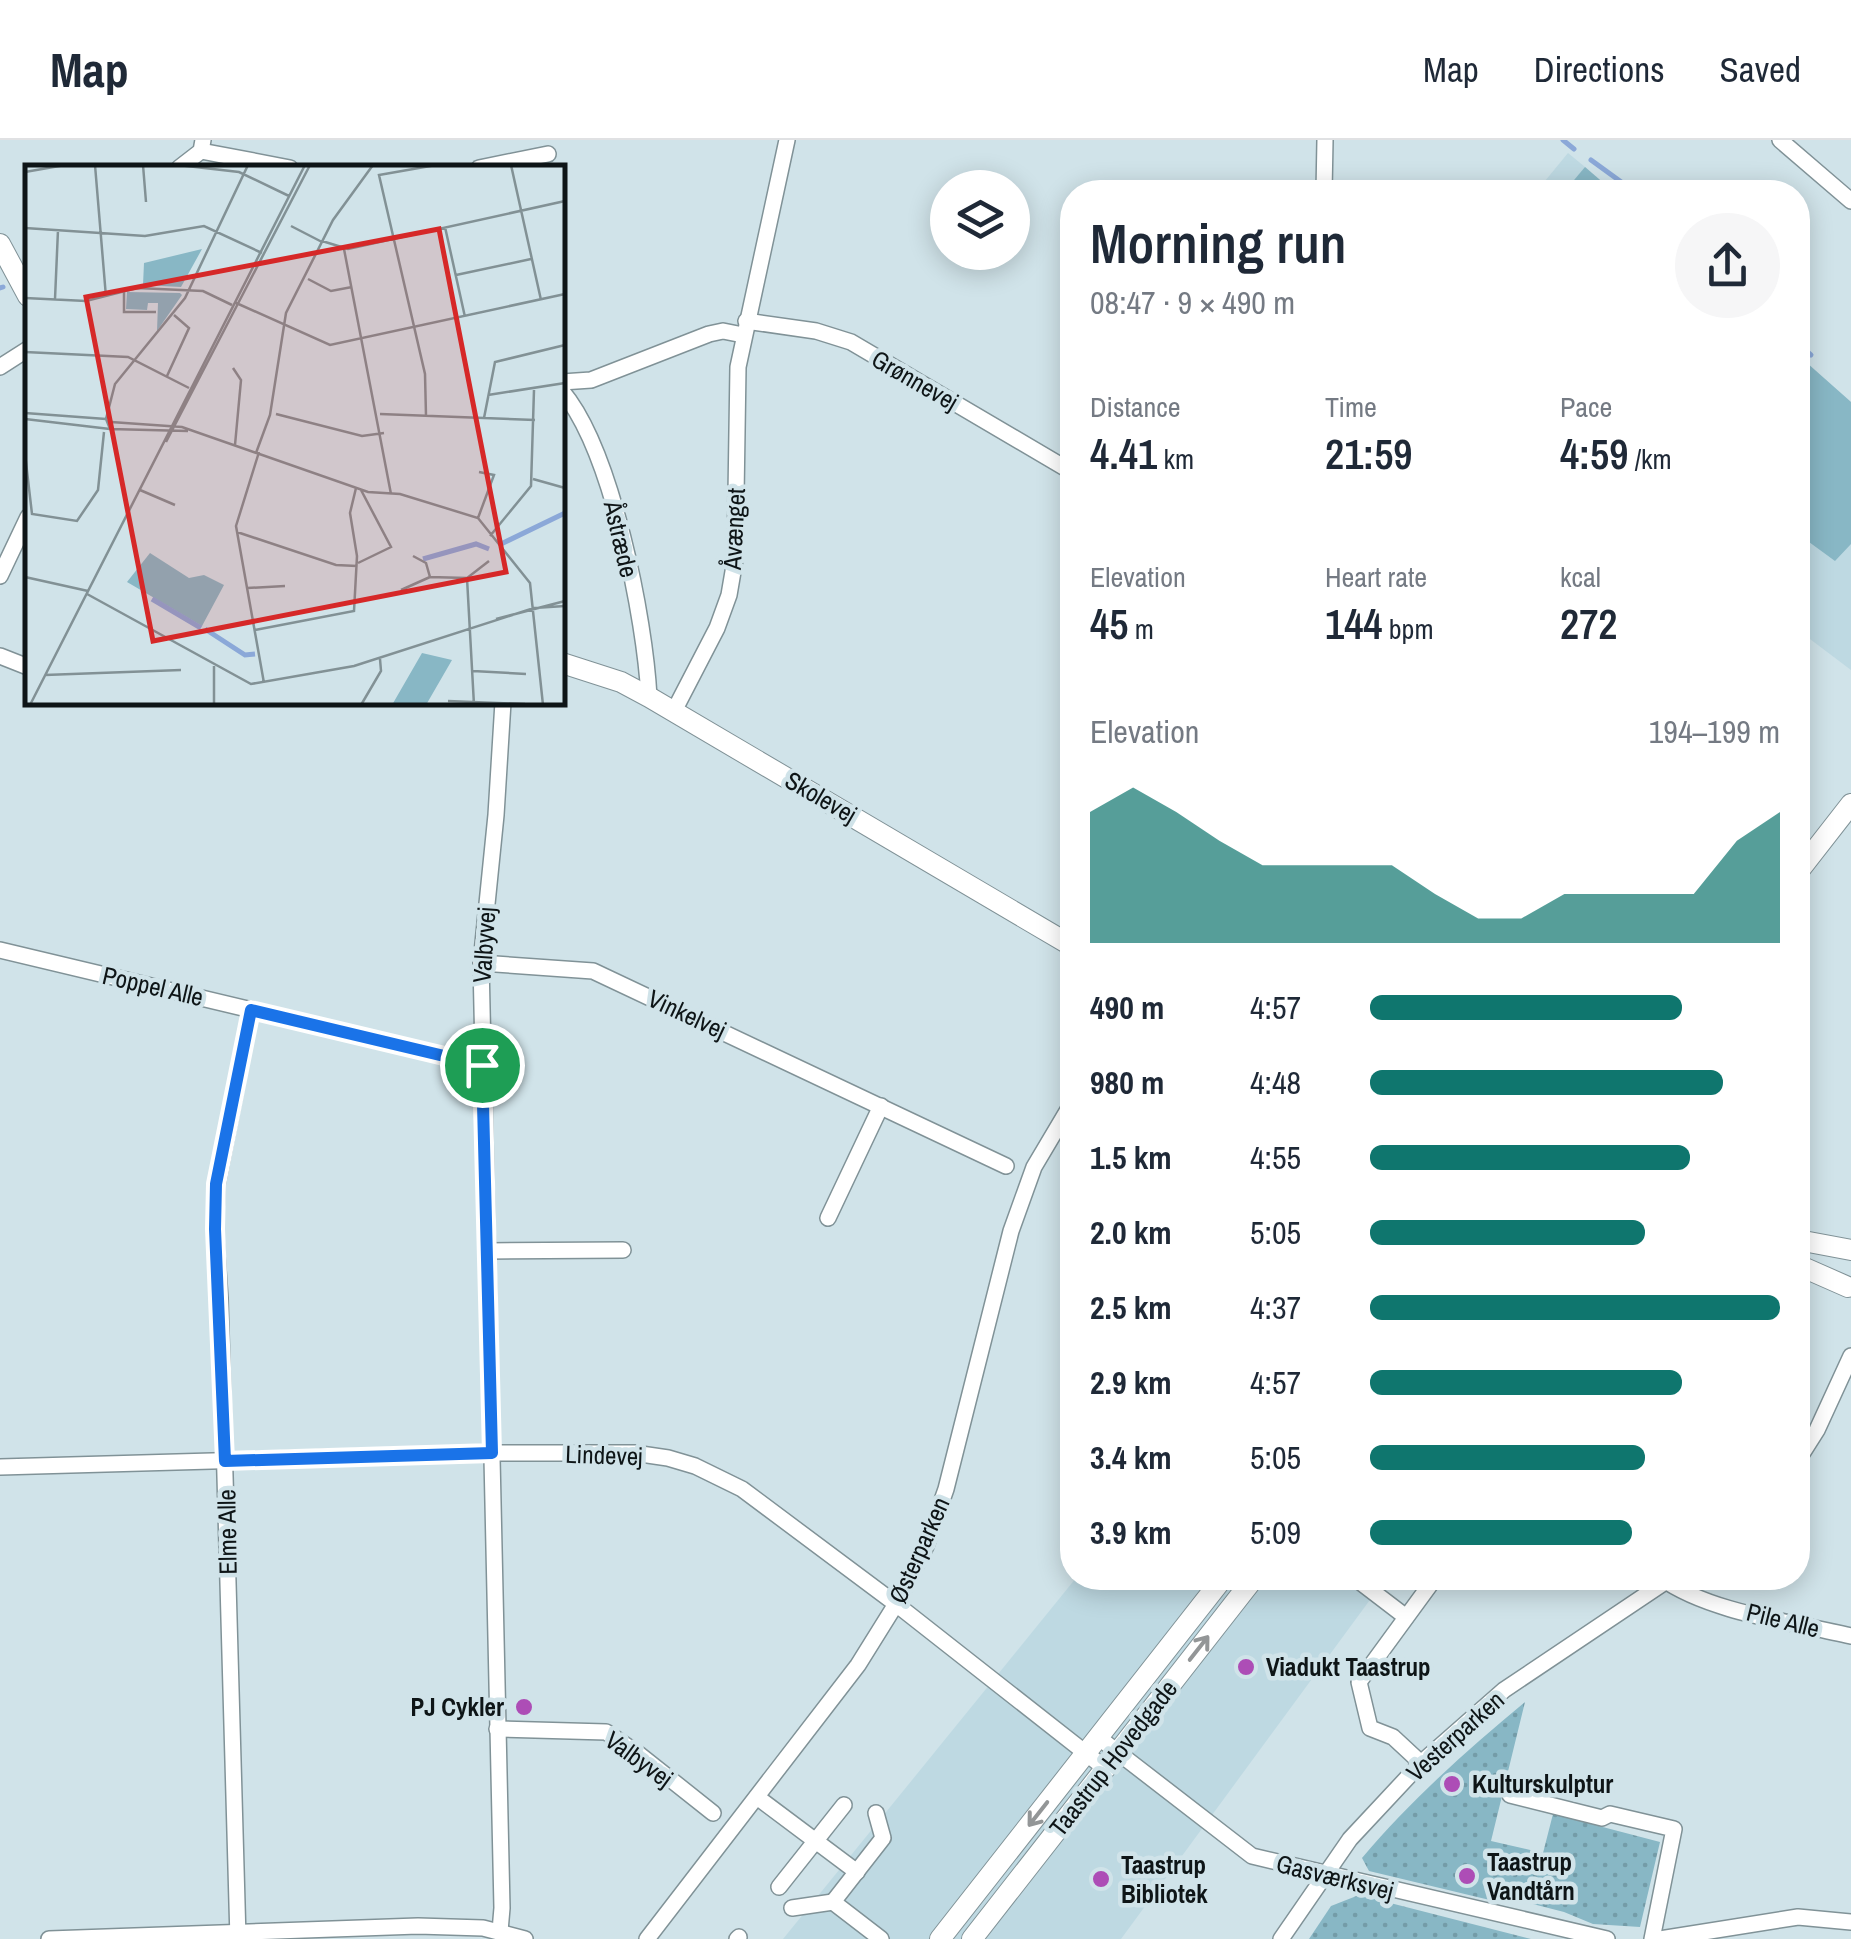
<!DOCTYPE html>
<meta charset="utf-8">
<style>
:root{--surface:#fff;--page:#f6f6f7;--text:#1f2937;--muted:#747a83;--line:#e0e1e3;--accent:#0f766e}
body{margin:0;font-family:"Archivo Narrow",sans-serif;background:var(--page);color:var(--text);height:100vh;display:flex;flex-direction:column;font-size:38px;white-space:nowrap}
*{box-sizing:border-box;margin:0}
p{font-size:32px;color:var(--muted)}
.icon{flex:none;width:55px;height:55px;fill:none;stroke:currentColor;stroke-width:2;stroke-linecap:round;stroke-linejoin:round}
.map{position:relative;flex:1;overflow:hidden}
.panel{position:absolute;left:1060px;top:40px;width:750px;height:1410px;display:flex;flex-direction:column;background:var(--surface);border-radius:40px;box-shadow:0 5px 25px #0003}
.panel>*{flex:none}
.tools{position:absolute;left:930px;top:30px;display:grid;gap:20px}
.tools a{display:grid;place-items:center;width:100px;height:100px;border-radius:50%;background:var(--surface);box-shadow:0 5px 25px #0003;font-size:50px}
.pin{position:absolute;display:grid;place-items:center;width:85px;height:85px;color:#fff;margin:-42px;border:5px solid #fff;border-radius:50%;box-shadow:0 2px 10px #0007}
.round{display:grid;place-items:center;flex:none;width:105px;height:105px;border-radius:52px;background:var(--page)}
.summary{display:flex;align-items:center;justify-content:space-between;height:170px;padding:0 30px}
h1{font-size:55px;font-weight:600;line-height:75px}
.figures{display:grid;grid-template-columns:repeat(3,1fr);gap:15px;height:170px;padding:10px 30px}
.figures div{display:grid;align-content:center}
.figures b{font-size:42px;font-weight:600}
.figures small{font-size:28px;font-weight:400}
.figures p{font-size:28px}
.chart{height:280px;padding:20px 30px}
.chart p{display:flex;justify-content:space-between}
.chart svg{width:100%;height:180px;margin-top:10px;fill:var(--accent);opacity:.7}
ul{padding:0 30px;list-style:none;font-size:32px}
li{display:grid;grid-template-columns:160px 120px 1fr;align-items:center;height:75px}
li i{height:25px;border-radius:12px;background:var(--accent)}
header{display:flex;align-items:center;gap:60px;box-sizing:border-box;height:140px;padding:0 50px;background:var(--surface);border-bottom:2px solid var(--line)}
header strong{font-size:48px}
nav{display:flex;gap:55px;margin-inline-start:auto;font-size:35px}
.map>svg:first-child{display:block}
</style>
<header>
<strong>Map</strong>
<nav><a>Map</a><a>Directions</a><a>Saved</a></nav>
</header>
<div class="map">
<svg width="1851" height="1799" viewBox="0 0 1851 1799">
<defs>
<pattern id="grass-dots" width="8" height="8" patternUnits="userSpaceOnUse" patternTransform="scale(2.5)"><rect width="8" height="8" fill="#88b7c5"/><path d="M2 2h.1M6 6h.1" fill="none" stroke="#749ca8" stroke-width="1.8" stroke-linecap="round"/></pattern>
</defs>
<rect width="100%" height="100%" fill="#d0e3e9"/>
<g fill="#bed9e2">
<path d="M1568,13l17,14 29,25h-78z"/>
<path d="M1798,215l53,47v268l-53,-40z"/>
<path d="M1076,1438h310l-265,361h-338z"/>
</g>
<g fill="url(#grass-dots)">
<path d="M1525,1562l-34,139 52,12 10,-39 107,28 -20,85 -47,-3 -29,-12 -39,-10h-27l-129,-31 -7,-13c50,-59 104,-107 163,-156z"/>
<path d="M1359,1755l172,44h-222l22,-33z"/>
</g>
<g fill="#88b7c5">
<path d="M1585,27l29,25h-50z"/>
<path d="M1798,215l53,47v142l-16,17 -26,-19 -11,14z"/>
</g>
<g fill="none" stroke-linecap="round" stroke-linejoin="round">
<g stroke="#8ba8d8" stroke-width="5">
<path d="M1563,0l11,9"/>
<path d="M1591,20l44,32"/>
<path d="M0,148l3,-1"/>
<path d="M1798,204l13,11"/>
</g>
<defs>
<g id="minor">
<path d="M1780,0l71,61"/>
<path d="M201,11l89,17"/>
<path d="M179,28l22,-17 2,-11"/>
<path d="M479,28l69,-14"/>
<path d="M1324,52l1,-52"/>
<path d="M746,181l70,10 35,11 221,130"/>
<path d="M0,227l28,-18"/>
<path d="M562,242l29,-2 118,-46 14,-3 20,4"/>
<path d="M562,251c50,59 83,228 87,306"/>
<path d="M0,436l28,-59"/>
<path d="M0,516l28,11"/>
<path d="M674,571l43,-83 12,-33 6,-35 3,-193 49,-227"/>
<path d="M0,810l482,115"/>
<path d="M481,823l112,8 413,195"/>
<path d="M828,1078l53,-112"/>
<path d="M488,1111l135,-1"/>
<path d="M1798,1320l19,-30 34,-74"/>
<path d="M0,1327l492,-14h142l34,5 27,8 47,23 154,115 210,165"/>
<path d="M1355,1438l51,39"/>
<path d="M1661,1438c49,35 132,44 190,58"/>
<path d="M497,1589l109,3 34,23 73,58"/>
<path d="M1098,1597l154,119 355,83"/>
<path d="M1421,1623l-28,-26 -23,-9 -11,-46 76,-104"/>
<path d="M1510,1655l92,23 8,-4 64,15 -22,110"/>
<path d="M757,1657l100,75"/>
<path d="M779,1747l65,-82"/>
<path d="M833,1762l50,-64 -7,-25"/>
<path d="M792,1768l41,-6 48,37"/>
<path d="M500,1791l2,-23 -21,-945 15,-148 7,-113"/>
<path d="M49,1799l369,-13 65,2 42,11"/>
<path d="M238,1799l-18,-641 -5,-69 2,-45 34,-175"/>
<path d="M647,1799l211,-274 38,-61 30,-58 20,-57 65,-258 23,-64 38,-64"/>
<path d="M737,1799l2,-2"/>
<path d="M1281,1799l69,-100 71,-76 83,-73 167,-112"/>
<path d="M1660,1799l138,-22 53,5"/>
</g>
<g id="tertiary">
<path d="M0,104l28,52"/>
<path d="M562,523l59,19 28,15 423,249"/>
<path d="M1798,732l53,-68"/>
<path d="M1798,1100l53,10"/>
<path d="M1798,1125l50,22"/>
<path d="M940,1799l283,-361"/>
<path d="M972,1799l282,-361"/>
</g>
</defs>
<use href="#minor" stroke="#809297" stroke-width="18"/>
<use href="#tertiary" stroke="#809297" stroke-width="22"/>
<use href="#minor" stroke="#fff" stroke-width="15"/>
<use href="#tertiary" stroke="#fff" stroke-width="20"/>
</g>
<defs><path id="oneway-shaft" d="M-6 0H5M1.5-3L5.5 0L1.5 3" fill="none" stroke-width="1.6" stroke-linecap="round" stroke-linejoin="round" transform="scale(2.5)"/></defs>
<g stroke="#939697">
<use href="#oneway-shaft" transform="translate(1199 1508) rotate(-52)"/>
<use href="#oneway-shaft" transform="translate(1038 1674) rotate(128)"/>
</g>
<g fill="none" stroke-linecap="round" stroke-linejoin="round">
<defs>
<path id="route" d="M251,870l231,55 10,388 -267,8 -10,-232 1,-45z"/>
</defs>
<use href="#route" stroke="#fff" stroke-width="20"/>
<use href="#route" stroke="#1a73e8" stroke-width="12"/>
</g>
<g fill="#ad4db6" stroke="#d0e3e9" stroke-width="4">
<circle cx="1246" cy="1527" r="10"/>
<circle cx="524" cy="1567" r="10"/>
<circle cx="1452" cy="1644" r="10"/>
<circle cx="1467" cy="1736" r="10"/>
<circle cx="1101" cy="1739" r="10"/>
</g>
<g text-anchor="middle" stroke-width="9" stroke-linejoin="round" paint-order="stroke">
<g font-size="25" fill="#0e1517" stroke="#d0e3e9">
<text transform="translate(915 240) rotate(30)" y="9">Grønnevej</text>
<text transform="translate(734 389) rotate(-87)" y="9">Åvænget</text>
<text transform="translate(621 399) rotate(77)" y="9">Åstræde</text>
<text transform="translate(821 657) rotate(30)" y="9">Skolevej</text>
<text transform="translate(484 805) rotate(-86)" y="9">Valbyvej</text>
<text transform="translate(153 846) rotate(13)" y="9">Poppel Alle</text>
<text transform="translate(687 874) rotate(25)" y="9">Vinkelvej</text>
<text transform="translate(604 1315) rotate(2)" y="9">Lindevej</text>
<text transform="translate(227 1392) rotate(-91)" y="9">Elme Alle</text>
<text transform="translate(919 1410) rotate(-66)" y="9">Østerparken</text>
<text transform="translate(1783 1480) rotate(14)" y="9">Pile Alle</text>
<text transform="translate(1455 1596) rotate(-42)" y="9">Vesterparken</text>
<text transform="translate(1113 1618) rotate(-52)" y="9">Taastrup Hovedgade</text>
<text transform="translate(639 1619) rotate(36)" y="9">Valbyvej</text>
<text transform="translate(1335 1737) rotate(14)" y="9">Gasværksvej</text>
</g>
<g font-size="25" font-weight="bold" fill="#0e1517" stroke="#d0e3e9" text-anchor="start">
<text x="1266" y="1536">Viadukt Taastrup</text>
<text x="504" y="1576" text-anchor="end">PJ Cykler</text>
<text x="1472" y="1653">Kulturskulptur</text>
<text x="1487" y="1731">Taastrup<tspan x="1487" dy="29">Vandtårn</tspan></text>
<text x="1121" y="1734">Taastrup<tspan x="1121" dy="29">Bibliotek</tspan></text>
</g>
</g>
<g transform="translate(25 25)">
<rect width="540" height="540" fill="#d0e3e9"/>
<path d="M177,84l-21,38 -38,-2 1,-22zM102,127l53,1 2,2 -25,36 1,-28h-10l-1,7 -21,-1zM397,488l30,7 -26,45h-34z" fill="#88b7c5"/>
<path d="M125,388l39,25 15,-3 20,10 -22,41 -75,-44z" fill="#88b7c5"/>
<path fill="none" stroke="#8ba8d8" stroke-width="5" d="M476,379l64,-31M398,394l53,-15 13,5M127,434l49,29M180,464l40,26 10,-1"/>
<path fill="none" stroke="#829195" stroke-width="2.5" d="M70,0l11,132M118,0l3,37M153,0l61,7 50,24M486,0l30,135M0,7l40,-7M266,61l31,16M420,62l20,90M0,63l120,8 59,-10 58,27M297,76l26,8 217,-48M319,84l47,245M431,110l75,-16M283,114l23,12 21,-4M99,125v22h32M0,133l61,3 51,-13 66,3 29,14M30,134l3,-69M209,137l96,43 235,-51M0,187l103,5 61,31M208,203l8,12 -6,65M142,211l22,-48 -15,-13M463,230l77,-12M0,248l81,6M251,249l86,22 22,-3M355,249l155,6M401,251l-1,-42 -46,-199 57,-10M459,253l11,-56 70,-17M0,254l85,10 -4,-10 9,-35 70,-86 63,-133M86,257l71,5 186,65 32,2 78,24 52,65 13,122M85,264l78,2M141,277l144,-277M234,287l-23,74 28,157M231,288l14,-38 16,-102 47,-93 40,-55M0,289l7,60 45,7 21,-31 6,-58M508,314l32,9M115,325l35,15M453,353l16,-43 -15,-3M212,367l99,33 21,1M465,371l41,-50 3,-96M388,391l13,7 4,14 37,1M333,398l33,-16 -30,-57M0,412l63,14M222,423l38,-2M376,425l29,-13M62,429l164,90 103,-18 180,-58 31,-2M471,454l69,-18M230,465l99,-19 3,-55 -7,-43 6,-25M448,506l53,3M20,510l136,-5M423,536l77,3M5,540l275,-540M189,540v-39M336,540l20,-34 -1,-12M449,540l-7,-127 22,-17"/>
<path fill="#d62828" fill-opacity="0.15" stroke="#d62828" stroke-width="5" d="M414,64l67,343 -353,69 -67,-344z"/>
<rect width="540" height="540" fill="none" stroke="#0e1517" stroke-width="5"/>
</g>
</svg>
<div class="tools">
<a><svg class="icon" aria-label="layers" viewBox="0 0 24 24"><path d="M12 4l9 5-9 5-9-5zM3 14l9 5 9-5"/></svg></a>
</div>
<div class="pin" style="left:482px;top:925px;background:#1e9e55"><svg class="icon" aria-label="arrive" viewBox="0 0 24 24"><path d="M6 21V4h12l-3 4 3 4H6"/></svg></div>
<section class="panel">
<div class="summary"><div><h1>Morning run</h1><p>08:47 · 9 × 490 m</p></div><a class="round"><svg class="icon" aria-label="share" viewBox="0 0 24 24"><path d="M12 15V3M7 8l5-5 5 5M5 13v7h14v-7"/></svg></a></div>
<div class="figures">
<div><p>Distance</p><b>4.41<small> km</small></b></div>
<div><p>Time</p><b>21:59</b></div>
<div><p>Pace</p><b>4:59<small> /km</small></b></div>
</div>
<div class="figures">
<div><p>Elevation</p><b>45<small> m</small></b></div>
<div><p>Heart rate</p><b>144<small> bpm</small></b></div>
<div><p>kcal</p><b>272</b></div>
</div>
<div class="chart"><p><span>Elevation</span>194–199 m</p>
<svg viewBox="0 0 160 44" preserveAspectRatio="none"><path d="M0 44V12L10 6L20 12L30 19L40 25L50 25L60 25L70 25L80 32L90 38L100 38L110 32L120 32L130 32L140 32L150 19L160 12V44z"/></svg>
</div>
<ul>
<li><b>490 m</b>4:57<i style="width:76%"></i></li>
<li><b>980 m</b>4:48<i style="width:86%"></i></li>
<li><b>1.5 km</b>4:55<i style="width:78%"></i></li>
<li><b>2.0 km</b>5:05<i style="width:67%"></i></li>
<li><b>2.5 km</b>4:37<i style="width:100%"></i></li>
<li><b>2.9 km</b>4:57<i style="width:76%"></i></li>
<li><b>3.4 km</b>5:05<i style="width:67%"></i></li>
<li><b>3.9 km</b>5:09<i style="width:64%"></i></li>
</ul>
</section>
</div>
